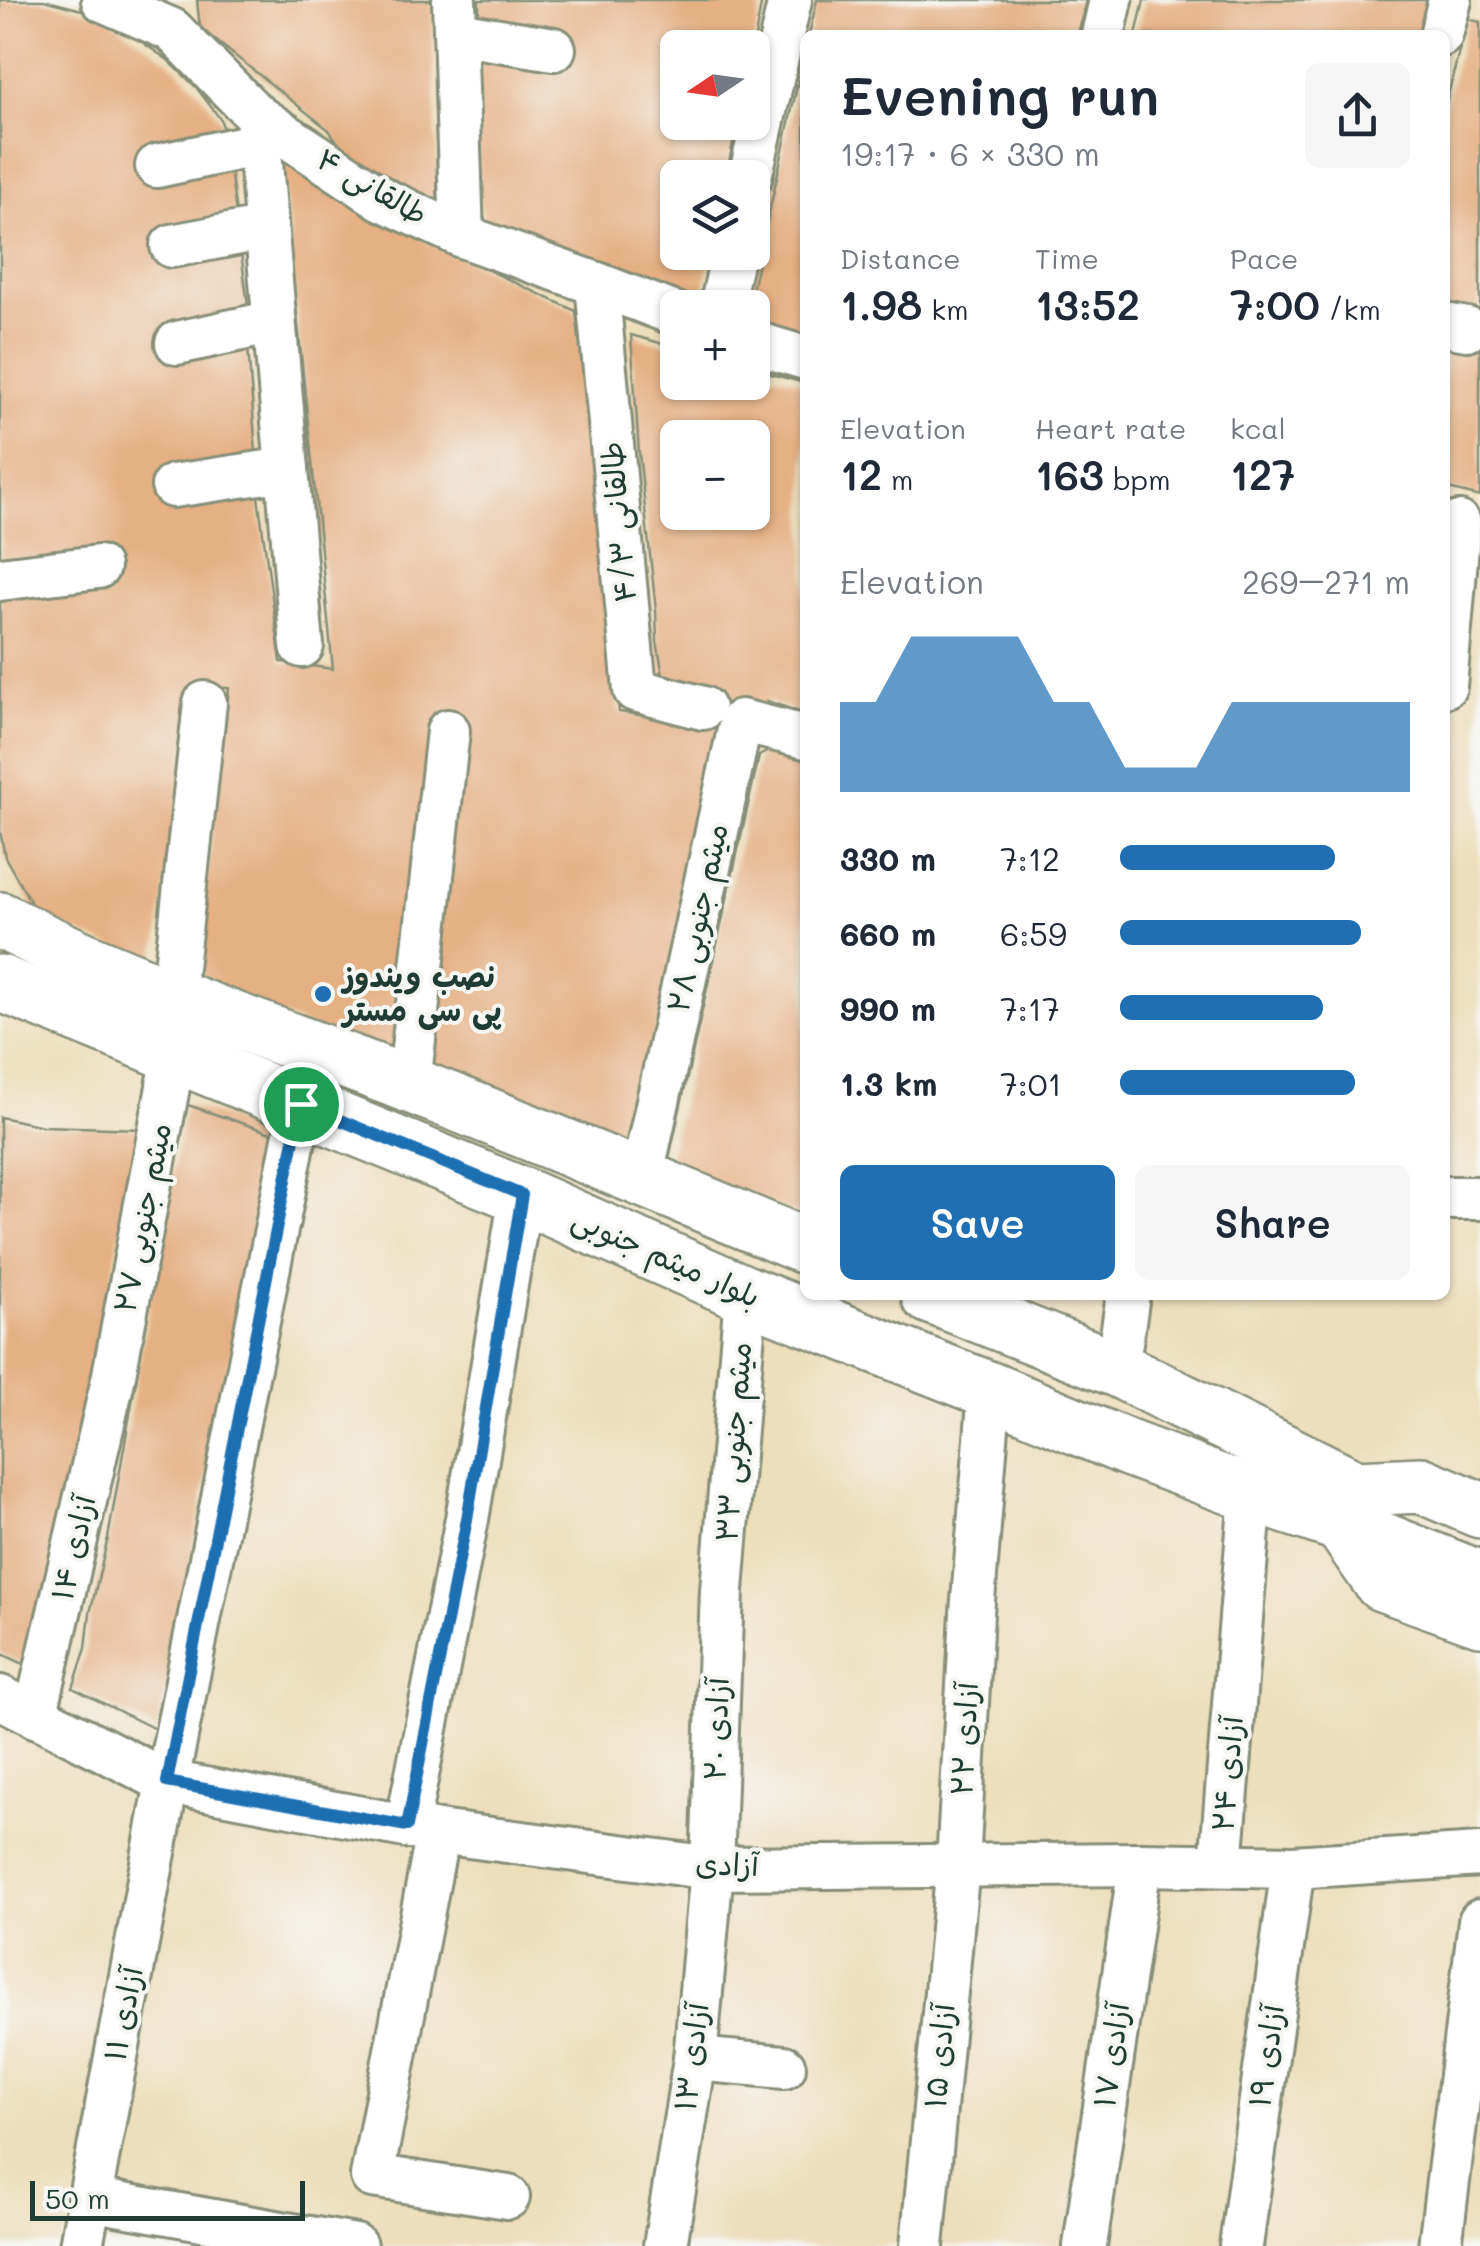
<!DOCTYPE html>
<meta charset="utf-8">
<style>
:root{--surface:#fff;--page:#f6f6f7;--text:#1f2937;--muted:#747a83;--accent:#1f6fb2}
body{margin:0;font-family:Mali,"Playpen Sans Arabic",sans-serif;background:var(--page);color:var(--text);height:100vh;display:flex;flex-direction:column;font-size:38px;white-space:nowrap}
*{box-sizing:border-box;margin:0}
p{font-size:32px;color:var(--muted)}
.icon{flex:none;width:55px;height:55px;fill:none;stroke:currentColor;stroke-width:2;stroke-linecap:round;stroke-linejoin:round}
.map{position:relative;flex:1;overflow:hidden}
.drawer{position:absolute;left:800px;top:30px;width:650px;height:1270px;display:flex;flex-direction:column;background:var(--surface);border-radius:15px;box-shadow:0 2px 8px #0004}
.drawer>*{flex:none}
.needle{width:65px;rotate:257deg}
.buttons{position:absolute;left:660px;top:30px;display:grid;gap:20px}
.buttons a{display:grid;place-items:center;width:110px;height:110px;border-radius:15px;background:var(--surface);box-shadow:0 2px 8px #0004;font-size:50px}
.scale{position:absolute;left:30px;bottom:25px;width:275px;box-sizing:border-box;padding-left:10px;border:5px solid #1f3d34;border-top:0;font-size:28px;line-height:35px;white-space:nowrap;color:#1f3d34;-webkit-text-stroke:8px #f6f6f2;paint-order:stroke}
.pin{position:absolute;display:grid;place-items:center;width:85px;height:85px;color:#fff;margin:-42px;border:5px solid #fff;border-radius:50%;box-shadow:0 2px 10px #0007}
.round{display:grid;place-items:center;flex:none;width:105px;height:105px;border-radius:15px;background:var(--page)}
.head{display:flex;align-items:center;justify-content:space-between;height:170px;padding:0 40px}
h1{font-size:55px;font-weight:600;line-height:75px}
.stats{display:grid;grid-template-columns:repeat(3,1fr);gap:15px;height:170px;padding:10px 40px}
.stats div{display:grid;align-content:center}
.stats b{font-size:42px;font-weight:600}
.stats small{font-size:28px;font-weight:400}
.stats p{font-size:28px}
.chart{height:280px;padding:20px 40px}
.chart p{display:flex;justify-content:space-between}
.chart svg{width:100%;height:180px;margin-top:10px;fill:var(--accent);opacity:.7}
.primary-button{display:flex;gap:20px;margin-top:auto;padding:20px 40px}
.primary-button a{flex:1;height:115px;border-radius:15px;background:var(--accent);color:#fff;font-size:40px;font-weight:600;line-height:115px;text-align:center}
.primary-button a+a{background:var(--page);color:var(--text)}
ul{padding:0 40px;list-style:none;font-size:32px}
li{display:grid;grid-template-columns:160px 120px 1fr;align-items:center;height:75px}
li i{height:25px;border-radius:12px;background:var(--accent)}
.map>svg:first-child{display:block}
</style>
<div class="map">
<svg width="1480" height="2246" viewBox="0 0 1480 2246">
<rect width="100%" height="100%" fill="#f6f6f2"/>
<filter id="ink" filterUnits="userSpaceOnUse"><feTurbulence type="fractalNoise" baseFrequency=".01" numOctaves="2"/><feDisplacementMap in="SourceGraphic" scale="20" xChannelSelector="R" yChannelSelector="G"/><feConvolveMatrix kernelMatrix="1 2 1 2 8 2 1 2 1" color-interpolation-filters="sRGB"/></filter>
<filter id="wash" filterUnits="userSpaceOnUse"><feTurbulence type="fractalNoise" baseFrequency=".0048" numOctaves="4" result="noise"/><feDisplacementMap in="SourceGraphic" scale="40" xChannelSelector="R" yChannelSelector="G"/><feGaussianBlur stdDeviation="2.25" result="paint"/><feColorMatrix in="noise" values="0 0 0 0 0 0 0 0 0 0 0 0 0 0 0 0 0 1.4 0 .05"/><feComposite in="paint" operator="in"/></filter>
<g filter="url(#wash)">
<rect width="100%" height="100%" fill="#eddebc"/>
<g id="blocks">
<g fill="#e5b084" fill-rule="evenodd">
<path d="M0,0h44l60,16 64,44 28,27 25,33 6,25 23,176 -3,12 10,134 -1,15 25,180 52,7 -52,-512 147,85 148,69 43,401 100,15 -89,430 -190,-80 -40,-30 -19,7 -180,-69 -4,-20 32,-277h-34l-41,278 -124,-55v-10l-25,-44 -5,-26z"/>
<path d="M197,0h235l6,207 -80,-36 -29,-41 -129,-102z"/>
<path d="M479,0h283l-9,48h-75v74h59l-11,56h-48v74h33l-10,49 -215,-77 -8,-26z"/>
<path d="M817,0h269l-8,35h-269z"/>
<path d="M1144,0h284l-8,35h-284z"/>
<path d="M1467,19l13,3v475l-35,-9v-380z"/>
<path d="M803,59h2v285l-53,-16v-20h-4z"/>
<path d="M631,335l47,13v34h74v-13l53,14v331l-38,-13 -2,18 -98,-21 -10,-57 -1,-31 -17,-157zM678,438h74v74h-74z"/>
<path d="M774,748l31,7v461l-110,-41 -26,-17 90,-402z"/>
<path d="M185,1104l89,30 -117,596 -84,-42 13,-40 4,-35 18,-75z"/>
<path d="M0,1117l43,9 99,3 -110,539 -32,-15z"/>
</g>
</g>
</g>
<g filter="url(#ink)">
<use href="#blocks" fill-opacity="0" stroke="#868e78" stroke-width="2.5"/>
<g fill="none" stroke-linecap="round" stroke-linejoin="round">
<defs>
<g id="minor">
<path d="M103,0l69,30 85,86 125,83 80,37 135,48 81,31"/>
<path d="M454,0l8,236"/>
<path d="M456,33l98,16"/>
<path d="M1103,35l8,-35"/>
<path d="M1441,35l9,-35"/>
<path d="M257,116l45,530"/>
<path d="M157,166l102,-22"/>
<path d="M750,178l40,-178"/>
<path d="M172,246l94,-18"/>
<path d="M597,284l38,406 68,18"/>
<path d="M721,308l12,-56"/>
<path d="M1445,325l22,4"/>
<path d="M752,342l53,16"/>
<path d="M177,343l97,-21"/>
<path d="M173,486l114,-17"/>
<path d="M0,579l98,-12"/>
<path d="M1445,686l14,-163"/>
<path d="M173,995l32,-292"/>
<path d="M409,1085l39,-354"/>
<path d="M641,1179l100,-458 64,16"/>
<path d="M1445,1198h35"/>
<path d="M1117,1369l11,-74"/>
<path d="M0,1697l167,85 271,50 274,36 428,-4 153,3 187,-12"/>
<path d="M35,1716l78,-336 61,-325"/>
<path d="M407,1826l60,-307 54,-324"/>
<path d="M438,1832l-66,344 136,21"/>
<path d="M1221,1865l30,-371"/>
<path d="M695,2059l89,8"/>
<path d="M89,2199l266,47"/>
<path d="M81,2246l86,-464 134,-678"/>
<path d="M665,2246l30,-187 17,-191 10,-278 24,-296"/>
<path d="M922,2246l36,-381 14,-252 18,-223"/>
<path d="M1085,2246l55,-382"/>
<path d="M1241,2246l52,-379"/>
<path d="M1440,2246l40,-325"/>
</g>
<g id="major">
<path d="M0,920c127,66 269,111 402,162 136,52 269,109 403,164"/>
<path d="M0,983l521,212 225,99 244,96 138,58 123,46 90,30 41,59 98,35"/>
<path d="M929,1295l188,74 239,119 65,-3 59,25"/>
<path d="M1341,1524l139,55"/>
</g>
</defs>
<use href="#minor" stroke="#868e78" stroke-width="48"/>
<use href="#major" stroke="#868e78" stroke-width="60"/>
<use href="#minor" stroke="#fff" stroke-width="42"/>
<use href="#major" stroke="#fff" stroke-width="55"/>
</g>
</g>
<g fill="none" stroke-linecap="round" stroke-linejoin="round" filter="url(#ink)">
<defs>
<path id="route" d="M301,1104l221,91 -55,324 -60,307 -240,-44z"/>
</defs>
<use href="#route" stroke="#fff" stroke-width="20"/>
<use href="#route" stroke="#1f6fb2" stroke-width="12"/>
</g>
<circle fill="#1f6fb2" stroke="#f6f6f2" stroke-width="4" cx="323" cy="994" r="10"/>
<g text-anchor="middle" stroke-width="8" stroke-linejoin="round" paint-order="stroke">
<g font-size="30" fill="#1f3d34" stroke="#f6f6f2">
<text transform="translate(372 187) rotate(30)" y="10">طالقانی ۴</text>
<text transform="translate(619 522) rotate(-95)" y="10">طالقانی ۴/۳</text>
<text transform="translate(698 918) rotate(-78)" y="10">میثم جنوبی ۲۸</text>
<text transform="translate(143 1218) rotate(-79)" y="10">میثم جنوبی ۲۷</text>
<text transform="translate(666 1258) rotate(24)" y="10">بلوار میثم جنوبی</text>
<text transform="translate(734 1442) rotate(-86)" y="10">میثم جنوبی ۳۳</text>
<text transform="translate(74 1548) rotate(-77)" y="10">آزادی ۱۴</text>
<text transform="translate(717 1729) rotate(-88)" y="10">آزادی ۲۰</text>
<text transform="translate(965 1739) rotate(-87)" y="10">آزادی ۲۲</text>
<text transform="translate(1228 1774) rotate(-85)" y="10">آزادی ۲۴</text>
<text transform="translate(727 1865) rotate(2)" y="10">آزادی</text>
<text transform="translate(124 2014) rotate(-79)" y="10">آزادی ۱۱</text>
<text transform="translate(1112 2055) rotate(-82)" y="10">آزادی ۱۷</text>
<text transform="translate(940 2056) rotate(-85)" y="10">آزادی ۱۵</text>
<text transform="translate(1267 2056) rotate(-82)" y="10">آزادی ۱۹</text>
<text transform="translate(692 2057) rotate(-83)" y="10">آزادی ۱۳</text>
</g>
<g font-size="30" font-weight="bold" fill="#1f3d34" stroke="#f6f6f2" text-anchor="start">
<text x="343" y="987">نصب ویندوز<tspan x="343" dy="34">پی سی مستر</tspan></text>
</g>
</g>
</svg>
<div class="buttons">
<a><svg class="needle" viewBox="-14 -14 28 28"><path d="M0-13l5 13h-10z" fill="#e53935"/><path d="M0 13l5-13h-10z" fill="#747a83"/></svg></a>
<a><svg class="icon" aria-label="layers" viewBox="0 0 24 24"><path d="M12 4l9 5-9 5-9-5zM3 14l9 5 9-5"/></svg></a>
<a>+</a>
<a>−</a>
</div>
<div class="scale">50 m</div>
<div class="pin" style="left:301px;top:1104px;background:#1e9e55"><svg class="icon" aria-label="arrive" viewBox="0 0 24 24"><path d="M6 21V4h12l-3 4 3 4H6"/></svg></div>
<section class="drawer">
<div class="head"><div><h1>Evening run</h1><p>19:17 · 6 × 330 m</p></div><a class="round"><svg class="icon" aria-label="share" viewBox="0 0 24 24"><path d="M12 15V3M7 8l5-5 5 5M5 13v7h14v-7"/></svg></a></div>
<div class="stats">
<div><p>Distance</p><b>1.98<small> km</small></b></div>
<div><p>Time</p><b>13:52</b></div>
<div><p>Pace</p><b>7:00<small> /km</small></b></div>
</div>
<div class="stats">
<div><p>Elevation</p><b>12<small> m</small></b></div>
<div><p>Heart rate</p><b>163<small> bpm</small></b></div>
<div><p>kcal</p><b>127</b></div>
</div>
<div class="chart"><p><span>Elevation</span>269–271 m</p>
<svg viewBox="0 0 160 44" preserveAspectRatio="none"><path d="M0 44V22L10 22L20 6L30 6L40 6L50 6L60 22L70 22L80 38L90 38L100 38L110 22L120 22L130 22L140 22L150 22L160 22V44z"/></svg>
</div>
<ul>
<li><b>330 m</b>7:12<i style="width:74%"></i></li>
<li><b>660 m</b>6:59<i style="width:83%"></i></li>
<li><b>990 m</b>7:17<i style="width:70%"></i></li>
<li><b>1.3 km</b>7:01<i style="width:81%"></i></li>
</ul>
<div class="primary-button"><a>Save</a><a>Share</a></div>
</section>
</div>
